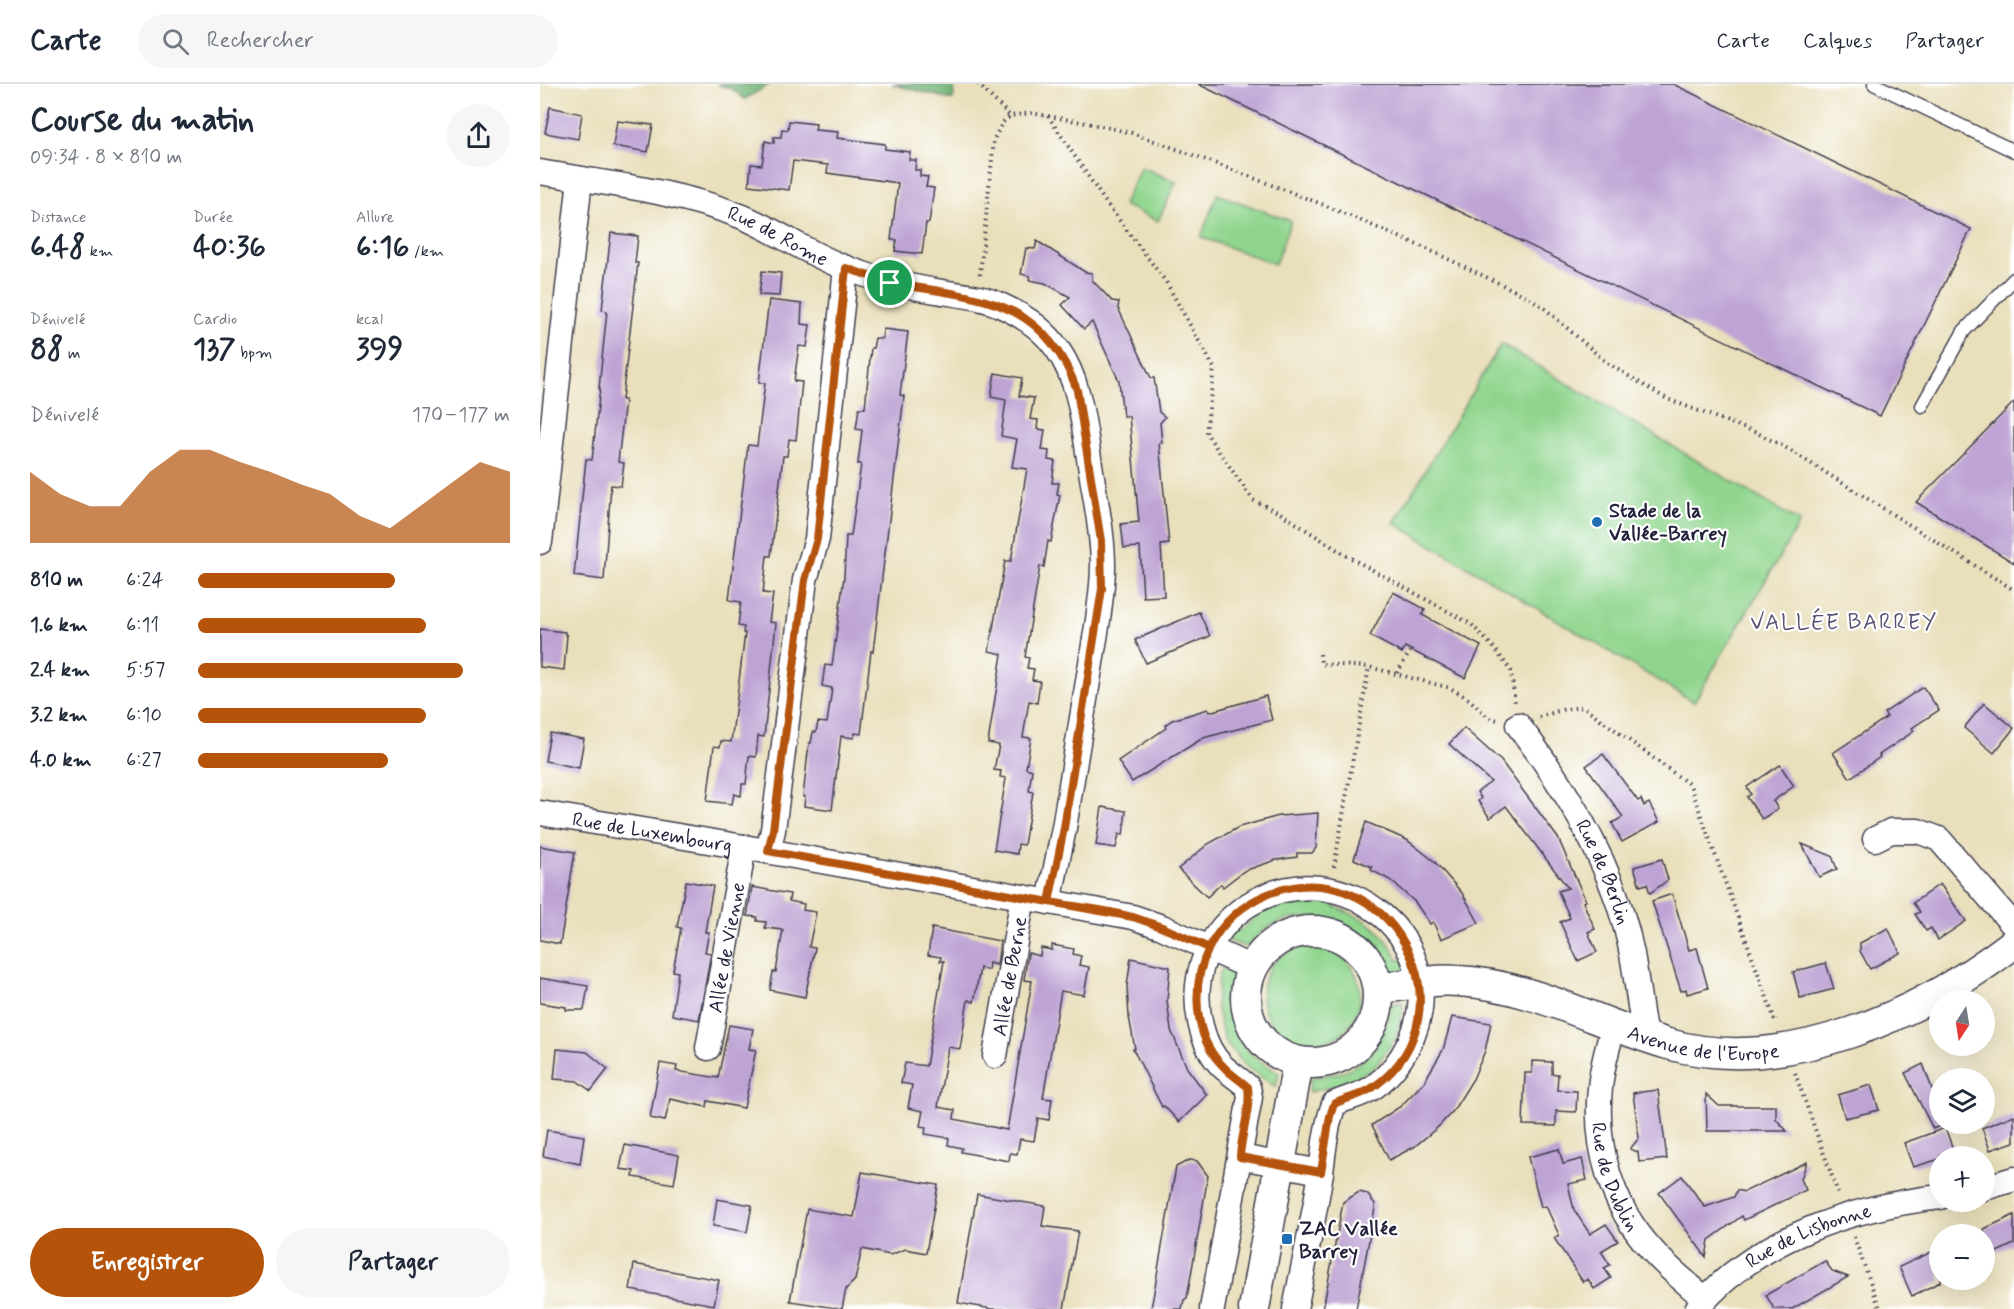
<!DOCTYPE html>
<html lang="fr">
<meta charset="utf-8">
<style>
:root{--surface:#fff;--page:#f6f6f7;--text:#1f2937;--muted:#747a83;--line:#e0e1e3;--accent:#b45309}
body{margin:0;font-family:Mynerve,sans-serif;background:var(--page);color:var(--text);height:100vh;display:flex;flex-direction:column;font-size:22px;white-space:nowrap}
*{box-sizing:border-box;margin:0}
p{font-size:20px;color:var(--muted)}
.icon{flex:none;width:33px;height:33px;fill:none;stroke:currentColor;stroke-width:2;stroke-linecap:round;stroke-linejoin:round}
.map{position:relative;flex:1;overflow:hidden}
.drawer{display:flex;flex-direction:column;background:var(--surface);width:540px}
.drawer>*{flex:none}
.needle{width:39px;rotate:192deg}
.tools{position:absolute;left:1389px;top:906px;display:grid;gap:12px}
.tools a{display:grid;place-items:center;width:66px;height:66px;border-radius:50%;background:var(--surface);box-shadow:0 6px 24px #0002;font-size:30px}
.pin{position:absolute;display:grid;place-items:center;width:51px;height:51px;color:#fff;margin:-26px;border:3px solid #fff;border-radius:50%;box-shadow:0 2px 6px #0007}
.round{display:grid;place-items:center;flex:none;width:63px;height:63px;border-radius:32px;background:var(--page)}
.head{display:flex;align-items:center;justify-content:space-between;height:102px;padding:0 30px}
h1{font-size:33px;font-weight:700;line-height:45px}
.metrics{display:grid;grid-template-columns:repeat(3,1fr);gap:9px;height:102px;padding:6px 30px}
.metrics div{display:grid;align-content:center}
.metrics b{font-size:30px;font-weight:700}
.metrics small{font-size:16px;font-weight:400}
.metrics p{font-size:16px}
.chart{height:168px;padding:12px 30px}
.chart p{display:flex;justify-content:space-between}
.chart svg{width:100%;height:108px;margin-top:6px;fill:var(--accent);opacity:.7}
.primary-button{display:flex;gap:12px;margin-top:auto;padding:12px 30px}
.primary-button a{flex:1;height:69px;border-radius:36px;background:var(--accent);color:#fff;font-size:24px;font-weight:700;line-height:69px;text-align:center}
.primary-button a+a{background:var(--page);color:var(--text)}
ul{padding:0 30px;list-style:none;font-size:20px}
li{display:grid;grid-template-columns:96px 72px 1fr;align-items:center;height:45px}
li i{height:15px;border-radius:8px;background:var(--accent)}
header{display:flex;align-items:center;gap:36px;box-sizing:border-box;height:84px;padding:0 30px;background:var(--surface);border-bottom:2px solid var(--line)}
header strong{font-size:28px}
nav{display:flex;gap:33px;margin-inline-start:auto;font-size:21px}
.search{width:420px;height:54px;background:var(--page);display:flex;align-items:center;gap:15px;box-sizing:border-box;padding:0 21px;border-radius:33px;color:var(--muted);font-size:22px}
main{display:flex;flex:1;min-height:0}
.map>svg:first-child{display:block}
</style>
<header>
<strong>Carte</strong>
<div class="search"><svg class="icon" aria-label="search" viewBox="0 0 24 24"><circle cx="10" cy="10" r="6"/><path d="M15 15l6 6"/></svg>Rechercher</div>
<nav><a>Carte</a><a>Calques</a><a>Partager</a></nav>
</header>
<main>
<section class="drawer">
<div class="head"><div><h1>Course du matin</h1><p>09:34 · 8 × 810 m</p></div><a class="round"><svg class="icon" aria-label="share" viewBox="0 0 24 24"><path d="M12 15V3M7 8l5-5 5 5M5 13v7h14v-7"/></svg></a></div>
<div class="metrics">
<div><p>Distance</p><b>6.48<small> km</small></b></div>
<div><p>Durée</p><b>40:36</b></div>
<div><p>Allure</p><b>6:16<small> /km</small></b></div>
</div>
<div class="metrics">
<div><p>Dénivelé</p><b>88<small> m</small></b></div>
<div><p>Cardio</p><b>137<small> bpm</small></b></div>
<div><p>kcal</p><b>399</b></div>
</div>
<div class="chart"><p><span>Dénivelé</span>170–177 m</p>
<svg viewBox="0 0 160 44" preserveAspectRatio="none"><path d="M0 44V15L10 24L20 29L30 29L40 15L50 6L60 6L70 11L80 15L90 20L100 24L110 33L120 38L130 29L140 20L150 11L160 15V44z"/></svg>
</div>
<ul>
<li><b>810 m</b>6:24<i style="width:63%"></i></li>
<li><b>1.6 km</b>6:11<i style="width:73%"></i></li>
<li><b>2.4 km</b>5:57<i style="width:85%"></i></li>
<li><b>3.2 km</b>6:10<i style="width:73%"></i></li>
<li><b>4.0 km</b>6:27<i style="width:61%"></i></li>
</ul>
<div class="primary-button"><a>Enregistrer</a><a>Partager</a></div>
</section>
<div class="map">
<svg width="1474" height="1225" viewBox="0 0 1474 1225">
<rect width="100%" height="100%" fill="#fff"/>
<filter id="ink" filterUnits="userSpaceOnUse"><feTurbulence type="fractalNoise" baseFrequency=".0167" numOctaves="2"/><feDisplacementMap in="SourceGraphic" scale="12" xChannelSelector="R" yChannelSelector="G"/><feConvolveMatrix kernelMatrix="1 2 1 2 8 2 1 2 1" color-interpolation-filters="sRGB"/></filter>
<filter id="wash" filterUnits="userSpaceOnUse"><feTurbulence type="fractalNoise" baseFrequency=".008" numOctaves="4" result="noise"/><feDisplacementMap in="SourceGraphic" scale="24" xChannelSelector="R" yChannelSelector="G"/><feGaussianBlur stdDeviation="1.35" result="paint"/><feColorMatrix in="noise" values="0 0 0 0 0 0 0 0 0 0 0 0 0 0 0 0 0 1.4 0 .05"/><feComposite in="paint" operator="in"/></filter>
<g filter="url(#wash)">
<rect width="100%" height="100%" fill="#e9dfbb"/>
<g fill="#90d58e" stroke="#597c64" stroke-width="1.5">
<path d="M601,83l35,15 -18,39 -35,-16z"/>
<path d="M677,110l74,27 -16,43 -74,-27z"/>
<path d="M961,260l299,178 -106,180 -300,-179z"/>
<path d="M777,811l19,2 -1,10c30,11 50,23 63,53l6,-1 1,16 -13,1c-23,-35 -40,-60 -86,-58 -12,0 -25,2 -35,8 -9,5 -17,14 -25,21l-20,-7 6,-10h9l21,-19 26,-8 27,1z"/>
<circle cx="771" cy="911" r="49"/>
<path d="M683,884l9,6c-3,30 -5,57 19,80 8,7 19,13 28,19l-3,14 -31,-21 -21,-26 -8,-34 3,-32z"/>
<path d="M862,918l1,7 -8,30 -20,28 -30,17 -36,8 2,-14c11,-2 23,-4 33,-7 31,-12 40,-38 48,-67z"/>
</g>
<g fill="#74b679" stroke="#4b6c5a" stroke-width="1.5">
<path d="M177,0h53l-25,15 -13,-10z"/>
<path d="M352,0h63l-2,16z"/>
</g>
<g id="blocks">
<g fill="#bea4d4">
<path d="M658,0h475l298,145 -91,187z"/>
<path d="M10,23l32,7 -4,25 -33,-6z"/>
<path d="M77,37l36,4 -5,27 -35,-6z"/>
<path d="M249,37l27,3 -1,6 23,2 -1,6 48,6v5l25,3 -1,8h7l-1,10h5v6l8,1 -2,10 8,1 -5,35h-3l-4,31 -27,-3 2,-11h-6l7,-57 -71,-10 1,-8 -35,-4 -4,29 -40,-5 2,-21 11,1 3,-24 9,2v-6h7l1,-8 6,1z"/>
<path d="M71,149l27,3 -3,27h3l-16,137h3l-7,62 6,1 -3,23 -10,-1 -7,95 -30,-4 12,-117 6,1 8,-72h-1l8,-77 -5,-1z"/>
<path d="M497,157l48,31 7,1v7l20,21 7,1 -1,6 33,70h3l5,34 6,5 -5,6 2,20h-3l10,101 -8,1 3,51 -21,1 -3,-50 -16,1 -3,-24 18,-2 -10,-106h-6l-4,-35 -27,-59 -8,7 -22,-24 8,-8 -25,-14 -16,-3 1,-4 -9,-2 5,-26 9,1z"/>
<path d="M222,187l19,2 -2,23 -20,-1z"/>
<path d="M229,216l33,4 -1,20 9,1 -3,22 -8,-1 -5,35 8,1 -6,58 -7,-1 -2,17h-4l-12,100h-4l-4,37 10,1 -4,28 7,1 -12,114 -6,-1 -2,21 -7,-1 -3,28h-4l-1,12 -7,-2 -2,10 -25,-3 7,-55 6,1 1,-6 10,1 5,-37 9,-72h-2l1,-6 -6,-1 3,-24 -12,-2 19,-155 9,1 8,-63h-6z"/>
<path d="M343,245l25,3 -8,63 4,1 -31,256 -2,-1 -10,83 -6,-1 -1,5 -13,-2 -9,74 -28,-4 1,-9h-2l6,-54h2l2,-11h3l2,-10 9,1 5,-35 -10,-2 3,-21 7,1 12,-89 2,-41h5l10,-72h-3l4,-34 -6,-1 3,-21h6l6,-60h2l2,-10 7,1z"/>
<path d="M455,289l27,5 -3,18 15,2 -4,21 8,1 -1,9 8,1 -3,20 7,1 -1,9 7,1 -3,22h7l-2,11 3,1 -9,47 -3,-1 -4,26 -4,-1 -15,91 4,1 -2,10 7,1 -2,11 8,1 -3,22 -8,-2 -6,36 8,1 -5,30 6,2 -3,21 4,1 -9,53 -6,-1 -1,10 -23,-4 12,-72 -6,-1 1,-6 -7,-1 5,-25 -11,-2 14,-89 -13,-3 16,-90h6l16,-92 -15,-2 5,-28 -16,-3 5,-36 -15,-3z"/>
<path d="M1474,318v161l-98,-61z"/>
<path d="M853,508l32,17 -3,6 59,31 -16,32 -60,-31 -3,6 -32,-17z"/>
<path d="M659,528l11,24 -64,27 -11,-23z"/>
<path d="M0,545l25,3v3h2l-3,35 -24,-3z"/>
<path d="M1383,603l16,23 -27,18 2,3 -35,24 1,2 -30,21 -17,-25 54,-36 -3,-4z"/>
<path d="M726,612l6,24 -69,18 -71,44 -14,-21 48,-33 -1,-3 7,-5 36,-11 1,3z"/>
<path d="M1444,619l30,25 -20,25 -30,-25z"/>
<path d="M924,644l37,33 57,77 28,63 -3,1 12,27 -7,3 9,20 -19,9 -18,-39 10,-4 -12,-27 10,-3 -62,-82 -16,12 -12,-17 3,-3 -4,-6 14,-10 -42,-38z"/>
<path d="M10,649l34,6 -5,29 -34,-7z"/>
<path d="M1063,670l35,47 3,-2 3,7 5,-3 10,19 -37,20 -10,-19 11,-6 -37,-51z"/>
<path d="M1240,681l14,21 -21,15 5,8 -16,10 -15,-22 4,-3 -4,-7z"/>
<path d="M562,723l24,4 -3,24 -4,-1 -3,14 -20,-3z"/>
<path d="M778,729l-2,35 -4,5h-15v4l-21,3 -32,11 -21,16 -2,-3 -14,13 -29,-28 30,-25 31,-17 40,-11z"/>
<path d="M826,738l41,18 27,21 28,32 17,30 -38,16 -8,-17 -3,2 -15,-22 -25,-22 -19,-10 1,-3 -18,-8z"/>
<path d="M1262,760l30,12 5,13 -18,8z"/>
<path d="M0,762l35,6 -15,92 -20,-4z"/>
<path d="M1122,775l6,21 -18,13 -3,-9 -7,2 -6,-19z"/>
<path d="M146,797l27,5 -8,46h4l-4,20 6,1 -12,67 -27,-5 6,-43 -5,-1 8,-43 -4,-1z"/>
<path d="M1400,800l26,37 -28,19 -7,-12 -5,3 -11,-17 5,-2 -7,-9z"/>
<path d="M212,803l38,7 -1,7 15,3 -1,6 13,2 -7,35 6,1 -10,49 -35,-7 3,-18h3l7,-42 -18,-2 1,-6 -9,-1v-4l-10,-1z"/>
<path d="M1132,810l17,56 8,-2 11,40 -21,6 -1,-5 -5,2 -29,-90z"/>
<path d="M392,844l68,13 -3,24 -8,-2 -1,7 -8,-2 -6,34 -6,-2 -8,49 -12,-2 -10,60 17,3 -1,9 53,11 25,-149 -8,-1 4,-27 12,3 1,-8 11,2v-5l22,4 -1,5 8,2 -2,9 10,2 -5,28 -23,-4 -18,107 9,1 -3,21 -11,-2 -4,23 -14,-2 -3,15 -7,-1 -1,8 -48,-9 1,-4 -14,-3 1,-7 -24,-4 1,-7 -6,-1 3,-15 -15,-3 4,-23 -11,-2 4,-20 21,3 18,-105h-4l1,-4 -13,-2z"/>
<path d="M1348,844l12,25 -30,16 -10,-18v-8z"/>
<path d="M591,874l39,9 -3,34 4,29 16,38 20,27 -28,27 -15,-16 -2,1 -29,-58h2l-6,-32 -2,-31z"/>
<path d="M1286,879l8,26 -34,9 -7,-26z"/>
<path d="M0,894l48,8 -4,24h-18v-3l-26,-4z"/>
<path d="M912,933l39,6 -6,28 -12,28 -20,32 -15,16 -24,20 -25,13 -17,-35 29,-19 23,-24 19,-32z"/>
<path d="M189,941l24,4 -4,20 7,1 -12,58 -36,-7 -1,6 -37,-8 -5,22 -15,-3 10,-55 17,3 -1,5 42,7z"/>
<path d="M17,965l30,3 21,17 -17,22 -14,-10 -23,-2z"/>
<path d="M992,977l20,1v12h6l-1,16 20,1 -1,21 -20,-1v15l-33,-1 2,-52h7z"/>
<path d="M1383,980l17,47v13h4l-11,5 -28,-56z"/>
<path d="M1331,1001l8,25 -34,8 -7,-23z"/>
<path d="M1118,1006l9,69 -28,3 -1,-10 -8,-3 9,-11 -6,-45z"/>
<path d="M1166,1010l13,12h57v13l11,12h-80z"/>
<path d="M1474,1031v27l-24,8 -8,-22z"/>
<path d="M1405,1044l10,26 -15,2v3l-27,8 -9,-24z"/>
<path d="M7,1046l37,6 -4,28 -37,-8z"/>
<path d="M85,1061l54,10 -5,29 -41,-7 1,-6 -14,-2z"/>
<path d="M1019,1065l4,15 19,-5 5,21 -19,4 6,26 16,24 16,-10 12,17 -17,10 9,14 -6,3 7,10 -17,11 -6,-10 -5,3 -29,-44 5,-3 -13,-29 -5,1 -13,-50z"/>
<path d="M649,1076l8,1 11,15 -21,122 -3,2 -2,9h-31l25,-142z"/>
<path d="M1267,1078l-6,17 5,11 -62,30 -2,-4 -33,24 -3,17 -47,-64 23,-17 23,31 29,-10 3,-7 7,2z"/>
<path d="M322,1088l76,13 -12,68 -20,-4 -16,6 -28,-6 -7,31 -9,9 -4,20 -52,-8 17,-92 47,8z"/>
<path d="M819,1108l8,2 8,10v4l-19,101h-33l20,-107z"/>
<path d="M437,1110l68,12 -3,20 36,5 -14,78h-72l-34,-6z"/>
<path d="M177,1115l35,6 -5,27 -34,-6z"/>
<path d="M1474,1131v29l-30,14v-29z"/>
<path d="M1400,1164v34l-28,14 -13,-29z"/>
<path d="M1285,1177l7,10 16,6 -56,32h-18l-8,-14z"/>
<path d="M94,1180l85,16 -5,25 -84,-15z"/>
</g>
</g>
</g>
<g filter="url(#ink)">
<use href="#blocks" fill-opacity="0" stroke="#403e4e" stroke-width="1.5"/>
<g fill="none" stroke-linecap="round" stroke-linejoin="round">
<defs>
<g id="service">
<path d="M1334,0l140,67"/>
<path d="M1382,322l42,-75 50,-52"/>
</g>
<g id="minor">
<path id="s1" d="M0,88c68,12 139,19 203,45 36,15 68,39 106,52 28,11 57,17 87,22 23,4 45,5 66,15 22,10 43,24 56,44 22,32 25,71 31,108 5,36 14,72 14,108 0,18 -3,36 -5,54l-34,208 -15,74"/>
<path d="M0,458l40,-363"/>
<path id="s2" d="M978,641c51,67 98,145 114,229 5,28 8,55 13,83"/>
<path id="s3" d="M0,729l204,34 389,70 29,10 90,41"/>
<path d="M1335,755l16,-8h27l21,8 75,87"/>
<path d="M228,767l5,-21 32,-250 12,-41 29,-271"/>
<path id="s4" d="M1074,941c-6,20 -12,41 -14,63 -6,58 11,117 51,161 16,19 36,34 54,50"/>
<path id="s5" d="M168,964l36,-201"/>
<path id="s6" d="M455,972l28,-159"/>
<path d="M700,1073l81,15"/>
<path d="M1444,1104l30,-9"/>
<path d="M672,1225l38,-212 -2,-10c-8,-7 -17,-13 -25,-20 -22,-21 -29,-60 -24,-89 5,-30 24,-57 49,-73 94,-59 210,40 161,139 -8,16 -19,31 -34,42 -13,10 -27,11 -41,18 -8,22 -10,45 -13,68 -7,46 -17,91 -26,137"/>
<path id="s7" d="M1157,1225c57,-70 155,-102 243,-112"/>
</g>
<g id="tertiary">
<circle cx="772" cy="913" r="66"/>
<path id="s8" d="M838,905c27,-4 54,-10 81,-8 74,4 139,43 209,63 117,33 254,-30 346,-101"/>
<path d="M714,1225l44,-247"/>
</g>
</defs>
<use href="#service" stroke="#403e4e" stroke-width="15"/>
<use href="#minor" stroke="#403e4e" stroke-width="27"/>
<use href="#tertiary" stroke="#403e4e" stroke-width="33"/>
<g stroke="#403e4e" stroke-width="4" stroke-dasharray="1.5 4.5" stroke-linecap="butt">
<path d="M438,0l32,32"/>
<path d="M508,32l56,84 62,82 48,86 -8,65 47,67 27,13 67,43 124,68 24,25 16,22 4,33"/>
<path d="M440,191l13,-126 1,-10 8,-16 8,-7 21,-3 56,10 45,10 64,23 128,49 101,43 101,48 16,10 65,57 60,36 88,33 28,14 231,144"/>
<path d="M780,570l1,10 48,3 81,21 19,11 20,19 9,2"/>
<path d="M857,589l14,-23"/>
<path d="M999,633l26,-8 19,-2 106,78 86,238"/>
<path d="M794,783l35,-200"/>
<path d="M1255,989l44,123"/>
<path d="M1314,1153l26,72"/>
</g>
<use href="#service" stroke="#fff" stroke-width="12"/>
<use href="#minor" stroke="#fff" stroke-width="24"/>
<use href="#tertiary" stroke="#fff" stroke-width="30"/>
</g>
</g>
<g fill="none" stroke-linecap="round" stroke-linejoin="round" filter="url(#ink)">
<defs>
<path id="route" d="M350,199l-44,-15 -29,271 -12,41 -32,250 -5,21 365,66 29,10 47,21c-18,36 -16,89 14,118 7,8 17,14 25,21 3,23 -7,47 -8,70l81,15 9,-56 4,-12c14,-7 28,-8 41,-18 103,-76 12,-239 -107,-192 -25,10 -47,29 -59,54 -24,-11 -48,-22 -73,-30 -28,-8 -59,-11 -87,-16l15,-74 38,-239 -1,-48 -24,-151c-34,-95 -103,-92 -187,-107"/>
</defs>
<use href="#route" stroke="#fff" stroke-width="12"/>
<use href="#route" stroke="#b45309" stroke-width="8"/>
</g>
<g fill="#1f6fb2" stroke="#fff" stroke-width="2">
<circle cx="1057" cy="438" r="6"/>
<rect x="741" y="1149" width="12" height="12" rx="3"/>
</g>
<g text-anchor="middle" stroke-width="4.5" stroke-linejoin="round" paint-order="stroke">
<g font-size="20" fill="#22223b" stroke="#fff">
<text dy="7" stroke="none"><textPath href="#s1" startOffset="248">Rue de Rome</textPath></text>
<text dy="7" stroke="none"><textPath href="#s3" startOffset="114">Rue de Luxembourg</textPath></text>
<text dy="7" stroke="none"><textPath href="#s2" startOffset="171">Rue de Berlin</textPath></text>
<text dy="7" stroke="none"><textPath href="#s5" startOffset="102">Allée de Vienne</textPath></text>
<text dy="7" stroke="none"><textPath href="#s6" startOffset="81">Allée de Berne</textPath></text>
<text dy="7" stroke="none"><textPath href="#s8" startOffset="336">Avenue de l'Europe</textPath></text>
<text dy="7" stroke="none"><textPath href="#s4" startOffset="156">Rue de Dublin</textPath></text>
<text dy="7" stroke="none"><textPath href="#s7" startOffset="136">Rue de Lisbonne</textPath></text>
</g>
<g font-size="20" font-weight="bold" fill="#22223b" stroke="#fff" text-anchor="start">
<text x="1069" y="433">Stade de la<tspan x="1069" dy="23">Vallée-Barrey</tspan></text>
<text x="759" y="1151">ZAC Vallée<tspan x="759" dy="23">Barrey</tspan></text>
</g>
<g font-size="22" letter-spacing="1.5" fill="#595071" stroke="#fff">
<text x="1304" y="545">VALLÉE BARREY</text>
</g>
</g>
</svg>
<div class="tools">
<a><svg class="needle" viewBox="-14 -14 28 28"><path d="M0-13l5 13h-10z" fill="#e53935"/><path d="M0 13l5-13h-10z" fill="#747a83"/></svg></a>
<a><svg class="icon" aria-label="layers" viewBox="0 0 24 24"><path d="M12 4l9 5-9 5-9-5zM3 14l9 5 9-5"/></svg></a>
<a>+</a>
<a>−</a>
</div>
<div class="pin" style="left:350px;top:199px;background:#1e9e55"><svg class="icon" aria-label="arrive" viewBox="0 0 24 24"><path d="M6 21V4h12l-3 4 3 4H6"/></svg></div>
</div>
</main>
